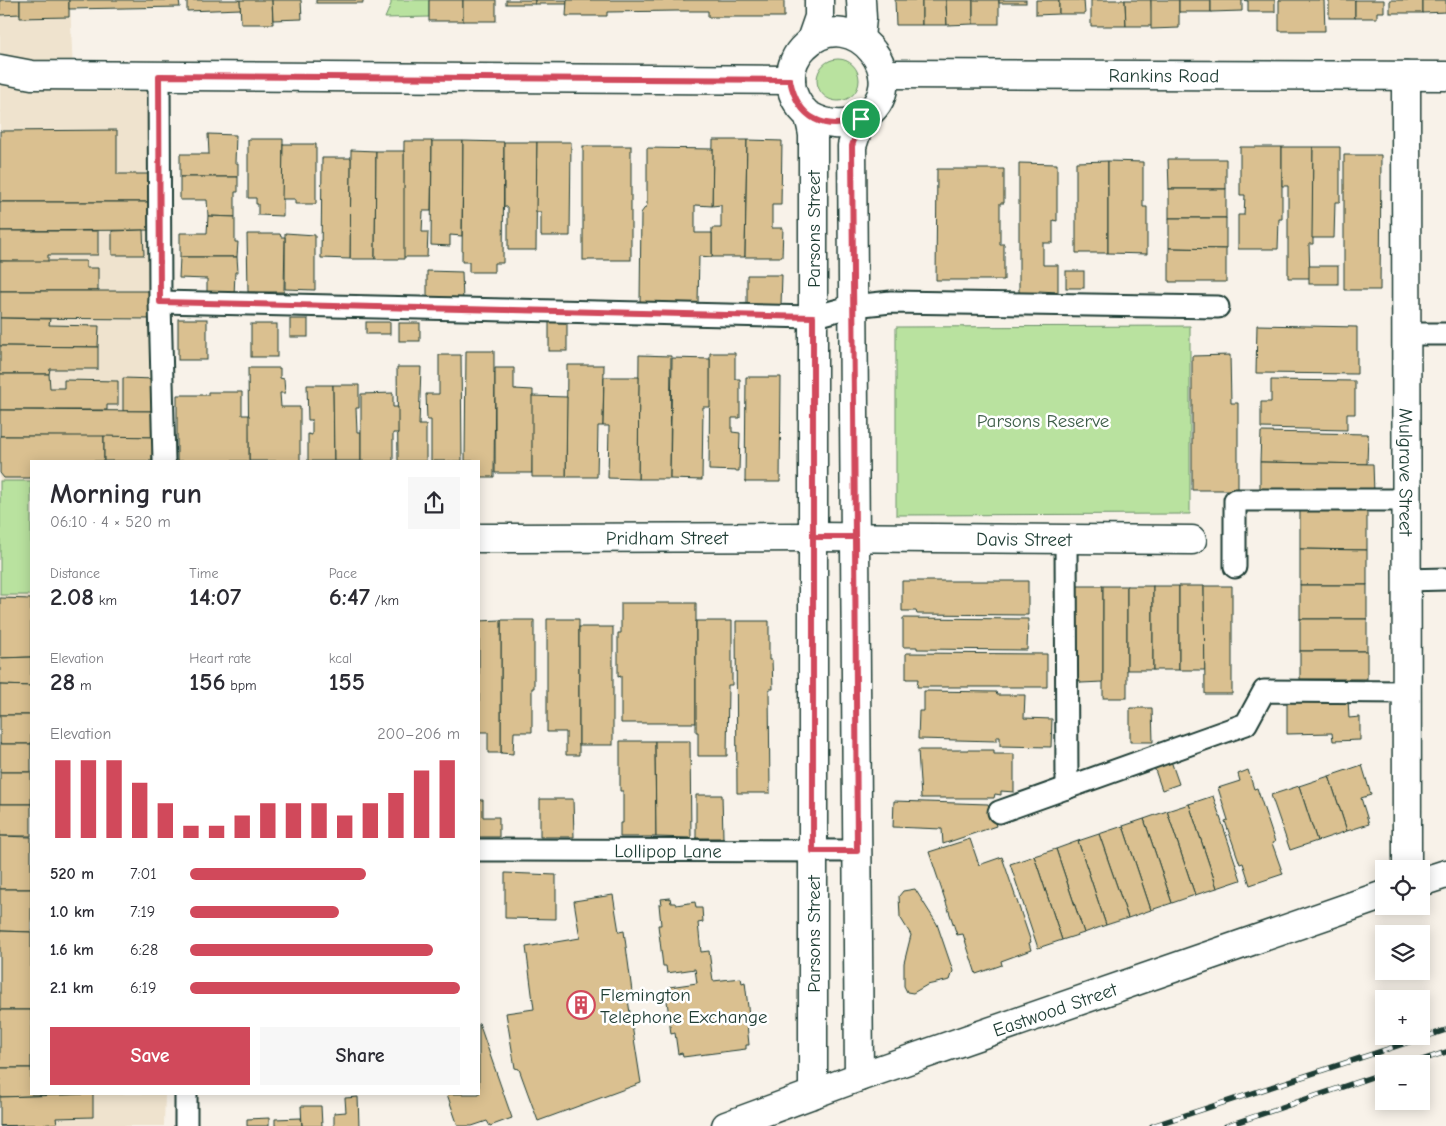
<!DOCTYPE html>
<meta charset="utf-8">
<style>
:root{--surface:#fff;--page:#f7f7f7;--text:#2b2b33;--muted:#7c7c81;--accent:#d1495b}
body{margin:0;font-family:"Comic Neue",sans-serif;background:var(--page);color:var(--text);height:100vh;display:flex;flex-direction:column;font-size:19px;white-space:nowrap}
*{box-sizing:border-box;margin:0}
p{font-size:16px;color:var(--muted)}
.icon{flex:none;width:28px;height:28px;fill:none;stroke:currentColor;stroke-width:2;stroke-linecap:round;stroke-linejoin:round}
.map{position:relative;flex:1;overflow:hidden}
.sheet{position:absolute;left:30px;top:460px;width:450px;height:635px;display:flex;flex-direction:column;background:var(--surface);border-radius:0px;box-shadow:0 2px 12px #0003}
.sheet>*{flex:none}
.buttons{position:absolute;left:1375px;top:860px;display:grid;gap:10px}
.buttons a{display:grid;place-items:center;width:55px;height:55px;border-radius:0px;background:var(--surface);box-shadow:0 2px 12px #0003;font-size:25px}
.pin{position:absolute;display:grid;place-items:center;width:42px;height:42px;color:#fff;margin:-21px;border:2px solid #fff;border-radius:50%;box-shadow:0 1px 5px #0007}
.round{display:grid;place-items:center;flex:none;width:52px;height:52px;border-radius:0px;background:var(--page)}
.head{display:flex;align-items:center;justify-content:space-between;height:85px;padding:0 20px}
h1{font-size:28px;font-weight:600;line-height:38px}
.figures{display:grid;grid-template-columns:repeat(3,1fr);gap:8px;height:85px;padding:5px 20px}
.figures div{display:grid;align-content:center}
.figures b{font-size:25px;font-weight:600}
.figures small{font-size:14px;font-weight:400}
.figures p{font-size:14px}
.chart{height:140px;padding:10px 20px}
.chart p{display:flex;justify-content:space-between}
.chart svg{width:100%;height:90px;margin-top:5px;stroke:var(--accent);stroke-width:6}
.button{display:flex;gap:10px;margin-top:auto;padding:10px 20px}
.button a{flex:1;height:58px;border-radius:0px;background:var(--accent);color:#fff;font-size:20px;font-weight:600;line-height:58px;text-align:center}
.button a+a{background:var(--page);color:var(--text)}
ul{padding:0 20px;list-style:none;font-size:16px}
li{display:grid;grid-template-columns:80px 60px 1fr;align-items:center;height:38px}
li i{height:12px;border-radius:6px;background:var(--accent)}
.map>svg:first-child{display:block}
</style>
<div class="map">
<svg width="1446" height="1126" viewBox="0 0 1446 1126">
<rect width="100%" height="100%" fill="#f8f2e9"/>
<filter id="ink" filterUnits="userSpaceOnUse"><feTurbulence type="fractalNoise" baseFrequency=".02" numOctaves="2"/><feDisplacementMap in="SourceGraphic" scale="10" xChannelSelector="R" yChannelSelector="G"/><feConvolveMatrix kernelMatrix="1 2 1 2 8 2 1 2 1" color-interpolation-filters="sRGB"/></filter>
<g filter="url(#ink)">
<path fill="#efe3ce" d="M0,0h70l3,75 86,1 5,385h-133v633h134l-1,32h-164z"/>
<g fill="#b9e29f" stroke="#6c906a">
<path d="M391,0h38v17l-44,1 6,-14z"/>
<circle cx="838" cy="80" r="21"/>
<path d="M1190,326v188l-294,1v-188z"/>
<rect x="0" y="481" width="31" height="114"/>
</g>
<g fill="#dac090" stroke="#1f3d34">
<path d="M0,0h20v14l-20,1z"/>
<path d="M20,0h49v17l-49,1z"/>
<path d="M69,0h110l1,7 -111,2z"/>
<path d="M187,0h53l1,9 -54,2z"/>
<path d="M240,0h32l1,24h-32z"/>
<path d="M272,0h29l1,19 -29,1z"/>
<rect x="316" y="0" width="47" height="3"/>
<rect x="429" y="0" width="34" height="21"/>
<rect x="463" y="0" width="33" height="21"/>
<rect x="506" y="0" width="29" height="4"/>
<rect x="535" y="0" width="32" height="4"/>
<path d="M567,0h217v17h-76v-6h-32l-69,1v4h-41z"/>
<path d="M895,0h27v25h-26z"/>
<path d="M922,0h24l1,25h-25z"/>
<path d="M946,0h27v24l-26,1z"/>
<rect x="973" y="0" width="26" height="24"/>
<rect x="999" y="0" width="27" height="3"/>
<path d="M1036,0h23v14l-23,1z"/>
<path d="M1059,0h25l1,14h-26z"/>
<path d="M1091,0h34l1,26h-35z"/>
<path d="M1125,0h26l1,26h-26z"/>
<path d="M1151,0h28v28l-28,1z"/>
<rect x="1179" y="0" width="32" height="12"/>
<path d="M1211,0h31v11l-31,1z"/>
<path d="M1242,0h33v12h-27v-11z"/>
<path d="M1279,0h45l1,31h-46z"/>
<rect x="1329" y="0" width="26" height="18"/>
<path d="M1355,0h29v12h-7v6h-22z"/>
<rect x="1390" y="0" width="33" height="13"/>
<path d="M1423,0h23v12l-23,1z"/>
<path d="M117,130v44h36v28h-153v-71z"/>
<path d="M208,134l28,1 -1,28h3v14h-58v-23h29z"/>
<path d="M248,139h35v77l-25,-1v-11h-2v-6h-8z"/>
<path d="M713,140h34l-2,117h-33v-29h9v-23l-9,1z"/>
<path d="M747,140l35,1 -1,64h-9v23h11l-1,29h-37z"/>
<path d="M404,141h28l-1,70h-8l-1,21h6l-1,25h-24z"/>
<path d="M432,141h31l-1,95 -12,-1v11l-19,-1z"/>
<path d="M463,141l41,1 -1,121h-9v9h-25v-10h-7z"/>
<path d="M504,142h33l-1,108h-28v-43h-4z"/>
<path d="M537,142h34l-1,94h-29v-24h-5z"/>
<path d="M283,144h33v60h-21v-5h-13z"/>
<rect x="583" y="146" width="48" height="114"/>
<path d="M1240,147h42v72h-3l-1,30h-40v-34h6l1,-20h-5z"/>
<path d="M1282,147h31v97h-4l1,34h-22v-92h-6z"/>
<path d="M1313,147h27v55h-5l-1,36h-22z"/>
<path d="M647,148l66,1 -1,57 -17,-1v28h17v24l-13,-1 -1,47h-58l1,-90 6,-8z"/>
<path d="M351,150l25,1 -1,108h-25z"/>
<path d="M376,151h28v108h-29z"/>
<path d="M1344,155h37l-1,135h-36z"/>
<path d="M322,158h29l-1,101 -29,-1z"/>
<path d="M1168,159h58v30h-57z"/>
<path d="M1108,161v92h-32v-91z"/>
<path d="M1108,161l35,1v45h4v47l-39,-1z"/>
<path d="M1019,163l38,1v57l-4,-1v23h-10v22h15v27l-19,-1v6h-20z"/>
<path d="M937,169h67v34h-4v41h4v36h-68z"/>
<path d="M180,177h58v15h-3v25l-27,-1 -1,-16h-27z"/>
<rect x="1169" y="189" width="57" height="29"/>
<path d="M0,202h153v28l-153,1z"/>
<path d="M208,216l27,1v25h3l-1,15h-57v-24h27z"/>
<path d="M1169,218h57v31l-57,-1z"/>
<path d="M143,230l1,25h-32v-24z"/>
<path d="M0,231h98v24h-50v7l-48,-1z"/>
<path d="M285,233l30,2v55l-30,-1z"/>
<path d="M247,234h33l1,3h4l-1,55h-36z"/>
<path d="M1169,248l57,1v33h-57z"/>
<path d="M180,257h57l1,15h-3l-1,24h-27v-17l-28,-1z"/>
<path d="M0,261h86v7h12v23h-98z"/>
<rect x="1309" y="266" width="29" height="18"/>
<path d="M427,271l35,1 1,30h-36z"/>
<rect x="1066" y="271" width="18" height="17"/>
<path d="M747,275h35l-1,30h-34z"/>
<path d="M0,291h153v28l-153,-1z"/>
<path d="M0,318l50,1 -1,6 50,1 -1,21 -98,-1z"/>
<rect x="178" y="319" width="29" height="41"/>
<rect x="290" y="319" width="18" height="18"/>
<rect x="366" y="322" width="24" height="12"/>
<rect x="549" y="322" width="18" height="29"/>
<rect x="399" y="323" width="21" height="18"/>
<rect x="251" y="324" width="26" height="33"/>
<path d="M1257,325l100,2v47l-101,-1z"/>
<path d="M0,346l98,1v22h-48l-1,5h-49z"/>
<path d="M466,351h28v23l1,-1 -1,104h-15v-16h-14z"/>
<path d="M710,353h25v26h5v39h-8v14l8,1 -1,38 -30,-1z"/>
<path d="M439,355h22l1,106h-31v-41h-4l-1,-26h13z"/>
<path d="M639,355l32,1 -1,123h-32z"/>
<path d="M1230,355l1,48h7v87h-46v-134z"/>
<path d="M672,358l38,1v48h-7l-1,73 -32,-1z"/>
<path d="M567,365h37l-1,61h-5l-1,51h-31z"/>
<path d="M397,367h24l-2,58h7v36h-28z"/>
<path d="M248,368h32v10l4,1 1,14h-5l1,14h19v54h-51z"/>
<path d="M495,368h19v21l19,1 -1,83h-37z"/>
<path d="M0,374h49l1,14h14v-8l54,1v24h-11v5h-107z"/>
<path d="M604,377h35l-1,102 -30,-1 1,-52h-6z"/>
<path d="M746,377h35l-1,105h-35z"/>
<path d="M123,378l32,1v32h-32z"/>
<path d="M1271,380l84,1v33h-8v16l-86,-2v-26h10z"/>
<path d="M307,385h26l1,76h-26v-27l4,1v-15h-4z"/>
<path d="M333,385h26v23h-3l1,24h4v29h-27z"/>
<path d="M208,392h34v23h7v46h-72v-66h31z"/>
<path d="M393,393v14h5v26h-5v28h-32v-67z"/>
<path d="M532,396l35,1 -1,80h-34z"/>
<path d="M0,410l155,1 -2,26 -153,-1z"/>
<path d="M1261,432l107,2 -1,30 -107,-2z"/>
<path d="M0,436h104v25h-73v17h-27l-4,-5z"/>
<path d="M104,436l49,1 -1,24h-48z"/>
<path d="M1260,462l113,2 1,29 -114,-2z"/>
<path d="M1300,511h67v39l-67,-1z"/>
<path d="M1300,549l67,1v35h-67z"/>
<path d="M902,581h126v34l-111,-1 -1,-3h-14z"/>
<rect x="1300" y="585" width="67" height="34"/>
<path d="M1076,586h27v96l-22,1 -4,-7z"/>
<rect x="1103" y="586" width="24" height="112"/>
<rect x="1127" y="586" width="26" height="84"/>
<rect x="1153" y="586" width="26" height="84"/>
<path d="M1179,586h25l1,84h-26z"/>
<path d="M1204,586h28v108h-27z"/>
<path d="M0,598l31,1v58l-31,1z"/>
<path d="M621,603h75v120h-75v-47l-3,1v-44h3z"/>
<path d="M903,618l125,1 -1,31 -110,-1v-2h-14z"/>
<path d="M547,619h32v136h-13v-23h-19z"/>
<rect x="1300" y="619" width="67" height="32"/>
<path d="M501,620h33v68h-2v44h-18l-1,22 -12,-1z"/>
<path d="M501,620v133h-13v-21h-9v-111z"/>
<path d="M696,621h36v64h-4l-1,71h-29v-24h-2z"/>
<path d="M736,621h33v39h3l1,29h-4l1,104h-33z"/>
<rect x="579" y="627" width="34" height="118"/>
<rect x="1300" y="651" width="67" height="28"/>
<path d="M906,653l141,1v33h-130l1,-8h-12z"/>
<path d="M31,657v29l-31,-1v-27z"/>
<path d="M0,685l31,1v29h-31z"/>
<path d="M924,691l72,1 1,3h28l-1,23 28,1 -1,28 -51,-1v-9h-4v4l-78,-2 1,-28h5z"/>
<path d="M1348,699l1,19 11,-1v23l-27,1 -1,-8 -45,1v-34z"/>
<path d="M1130,708h22l1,34h-23z"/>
<rect x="0" y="715" width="31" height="29"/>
<path d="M620,741h35l1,96h-36v-14h3v-32h-3z"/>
<path d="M655,741h35l1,97 -35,-1z"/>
<rect x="0" y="744" width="31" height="28"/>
<path d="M918,750h76v4h20v38l-13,-1v4l-6,-1 -1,4h-73z"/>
<path d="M1171,761l8,23 -17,6 -8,-23z"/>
<path d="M1362,765l9,30 -10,3 8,26 -22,7 -18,-55z"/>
<path d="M1248,770l6,19 3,-1 18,54 -3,1 11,31 -33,11 -7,-22 -3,1 -15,-43 3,-1 -10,-32 22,-7 -2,-7z"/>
<rect x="0" y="772" width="31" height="32"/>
<path d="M1329,776l18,55 -30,10 -18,-55z"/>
<path d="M1299,786l18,55 -27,9 -19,-55z"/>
<path d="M696,795h26l1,43h-27z"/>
<path d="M1213,796l28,84 -24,8 -28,-84z"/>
<path d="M540,799h33l1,38h-34z"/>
<path d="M479,800h4v17h16v20h-20z"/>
<path d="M894,801l94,3 8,22 -53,18 -1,-15 -49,-2z"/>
<rect x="0" y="804" width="31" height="32"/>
<path d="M1189,804l28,84 -22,7 -28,-84z"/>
<path d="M1167,811l28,84 -23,8 -28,-84z"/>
<path d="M1144,819l28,84 -21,7 -28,-84z"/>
<path d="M1123,826l28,84 -23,8 -29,-84z"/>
<path d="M1099,834l29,84 -22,7 -28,-84z"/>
<path d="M0,836l31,1v52h-31z"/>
<path d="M970,839l9,26 23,-8 29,85 -2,1 2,7 -30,11 1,4 -26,9 -13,-40 -6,1 -28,-83z"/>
<path d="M1078,841l28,84 -22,8 -28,-84z"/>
<path d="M1056,849l28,84 -22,7 -28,-84z"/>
<path d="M1034,856l28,84 -24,8 -28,-84z"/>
<path d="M505,873l51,2v44l-51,-1z"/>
<path d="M0,889h31v43l-31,-1z"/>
<path d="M915,889l22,35 16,47 -3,9 -23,5 -14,8 -6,-1 -3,-6v-23l7,-28 -11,-18 -1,-21 4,-5z"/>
<path d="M613,895l6,37 5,-1 9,68 -5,1 13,83 -103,38 -19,-52 -4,-1 -9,-55 28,-4 -8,-62 54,-9 -6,-37z"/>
<path d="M670,898l1,5h4l1,2 19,-3 1,6h6l1,14 -5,1 3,29 8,-1 4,30 28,-3 1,5 3,-1 5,42h-3l2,21h-3v4l-63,8 -1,-4 -4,1 -3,-21 -4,1 -5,-42h4l-1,-5 28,-4 -2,-14 -28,4 -1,-7h-3l-5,-41h3l-2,-21h3l-1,-5z"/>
<path d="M0,931l31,1v78h-31z"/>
<rect x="0" y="1010" width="31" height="58"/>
<path d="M479,1023l33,95 -22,8 -3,-5 -15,5h-14l-11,-32h32z"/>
<path d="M0,1068h31v26h62l-93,3z"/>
<path d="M93,1094v23l-37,1 1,6 -57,2v-29z"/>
<path d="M358,1097l1,29h-25v-13l12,-1 -1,-14z"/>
<path d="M301,1106h20l1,20h-20z"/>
<path d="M269,1118v8h-22v-7z"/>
<path d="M301,1118l1,8h-27v-7z"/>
<path d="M57,1124v2h-57z"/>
</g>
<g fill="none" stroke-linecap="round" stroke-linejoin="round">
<defs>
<g id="lane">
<path d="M159,76l1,226 4,159"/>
<path d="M160,302l653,15 40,-11 38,-4 327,5"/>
<path d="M1407,334h39"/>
<path d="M1066,538l1,250"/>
<path d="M1235,567v-67h172"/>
<path d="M1406,580l40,-1"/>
<path d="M999,812l247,-88 18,-33 143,1"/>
<path id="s1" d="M479,850l378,1"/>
<path d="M186,1126v-32"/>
</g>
<g id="street">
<path d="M860,38l2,-20 -1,-18"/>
<path d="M811,40l8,-23v-17"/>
<path d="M0,69l32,6 759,5"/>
<path id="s2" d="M883,74l563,2"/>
<path id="s3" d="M1406,76l1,793"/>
<path d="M808,115c16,9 36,14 54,3 56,-36 -9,-118 -57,-72 -9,8 -15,21 -14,34 0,8 3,18 8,25 2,4 7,7 9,11 3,6 4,13 5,19v959"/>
<path id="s4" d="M479,538l334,-1 379,3"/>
<path d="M1421,882l25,-8"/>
<path d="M859,1077l-7,-931 9,-27"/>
<path id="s5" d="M726,1126l133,-49 525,-182"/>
</g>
</defs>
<use href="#lane" stroke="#1f3d34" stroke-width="25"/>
<use href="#street" stroke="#1f3d34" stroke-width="31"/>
<use href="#lane" stroke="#fff" stroke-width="21"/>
<use href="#street" stroke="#fff" stroke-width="28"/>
<defs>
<g id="rail">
<path d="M1410,1064l36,-12"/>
<path d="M1152,1126l294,-96"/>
<path d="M1226,1126l158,-53"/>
</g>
</defs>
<use href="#rail" stroke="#1f3d34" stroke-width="5.5"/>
<use href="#rail" stroke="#fff" stroke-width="4" stroke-dasharray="11" stroke-linecap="butt"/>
</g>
</g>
<g fill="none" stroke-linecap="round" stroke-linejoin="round" filter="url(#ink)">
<defs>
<path id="route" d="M861,119c-37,13 -63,0 -71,-39l-631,-4 1,226 653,15v220h42l2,314h-44v-314h42l-3,-391 9,-27"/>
</defs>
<use href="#route" stroke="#fff" stroke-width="10"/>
<use href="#route" stroke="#d1495b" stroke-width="6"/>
</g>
<defs>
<symbol id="building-ring" viewBox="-11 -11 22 22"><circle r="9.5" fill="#fff" stroke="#d1495b" stroke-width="1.5"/><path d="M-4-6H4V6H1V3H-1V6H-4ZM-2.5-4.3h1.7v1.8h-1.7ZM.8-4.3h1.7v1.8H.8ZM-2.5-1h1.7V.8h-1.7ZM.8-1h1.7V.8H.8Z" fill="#d1495b"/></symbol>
</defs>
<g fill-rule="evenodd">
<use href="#building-ring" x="565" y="989" width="32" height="32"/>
</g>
<g text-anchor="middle" stroke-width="5" stroke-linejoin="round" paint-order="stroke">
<g font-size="19" fill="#1f3d34" stroke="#fff">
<text dy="7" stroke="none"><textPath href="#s2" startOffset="281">Rankins Road</textPath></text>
<text transform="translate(813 229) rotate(-90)" y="7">Parsons Street</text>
<text dy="7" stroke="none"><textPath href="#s3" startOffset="396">Mulgrave Street</textPath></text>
<text dy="7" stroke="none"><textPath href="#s4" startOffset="188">Pridham Street</textPath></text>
<text dy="7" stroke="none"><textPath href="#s4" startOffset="545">Davis Street</textPath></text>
<text dy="7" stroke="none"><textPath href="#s1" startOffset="189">Lollipop Lane</textPath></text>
<text transform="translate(813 934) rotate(-90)" y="7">Parsons Street</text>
<text dy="7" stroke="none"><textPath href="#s5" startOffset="349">Eastwood Street</textPath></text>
</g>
<g font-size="19" fill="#3e5e49" stroke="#fff">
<text x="1043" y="427">Parsons Reserve</text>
</g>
<g font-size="19" fill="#1f3d34" stroke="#fff" text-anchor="start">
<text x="600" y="1001">Flemington<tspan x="600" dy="22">Telephone Exchange</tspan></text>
</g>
</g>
</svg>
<div class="buttons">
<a><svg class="icon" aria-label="locate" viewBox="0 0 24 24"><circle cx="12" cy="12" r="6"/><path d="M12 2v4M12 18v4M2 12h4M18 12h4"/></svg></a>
<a><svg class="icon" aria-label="layers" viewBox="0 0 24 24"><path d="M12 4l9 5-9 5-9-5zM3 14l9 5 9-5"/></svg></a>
<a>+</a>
<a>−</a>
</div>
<div class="pin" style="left:861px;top:119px;background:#1e9e55"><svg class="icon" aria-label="arrive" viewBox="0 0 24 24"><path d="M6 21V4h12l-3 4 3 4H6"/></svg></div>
<section class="sheet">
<div class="head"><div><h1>Morning run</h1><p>06:10 · 4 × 520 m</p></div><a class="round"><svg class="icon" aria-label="share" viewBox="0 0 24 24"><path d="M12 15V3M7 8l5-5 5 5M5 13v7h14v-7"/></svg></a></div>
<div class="figures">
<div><p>Distance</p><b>2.08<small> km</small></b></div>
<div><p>Time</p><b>14:07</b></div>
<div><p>Pace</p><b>6:47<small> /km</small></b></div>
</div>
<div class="figures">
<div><p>Elevation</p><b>28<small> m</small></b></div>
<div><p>Heart rate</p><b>156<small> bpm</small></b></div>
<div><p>kcal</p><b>155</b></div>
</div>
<div class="chart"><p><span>Elevation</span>200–206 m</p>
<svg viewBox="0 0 160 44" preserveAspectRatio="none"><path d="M5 44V6M15 44V6M25 44V6M35 44V17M45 44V27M55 44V38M65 44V38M75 44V33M85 44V27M95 44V27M105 44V27M115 44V33M125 44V27M135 44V22M145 44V11M155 44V6"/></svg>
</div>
<ul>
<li><b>520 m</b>7:01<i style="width:65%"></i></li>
<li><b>1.0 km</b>7:19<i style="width:55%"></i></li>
<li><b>1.6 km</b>6:28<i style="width:90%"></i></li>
<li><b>2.1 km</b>6:19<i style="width:100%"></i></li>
</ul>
<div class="button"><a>Save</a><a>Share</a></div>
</section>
</div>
